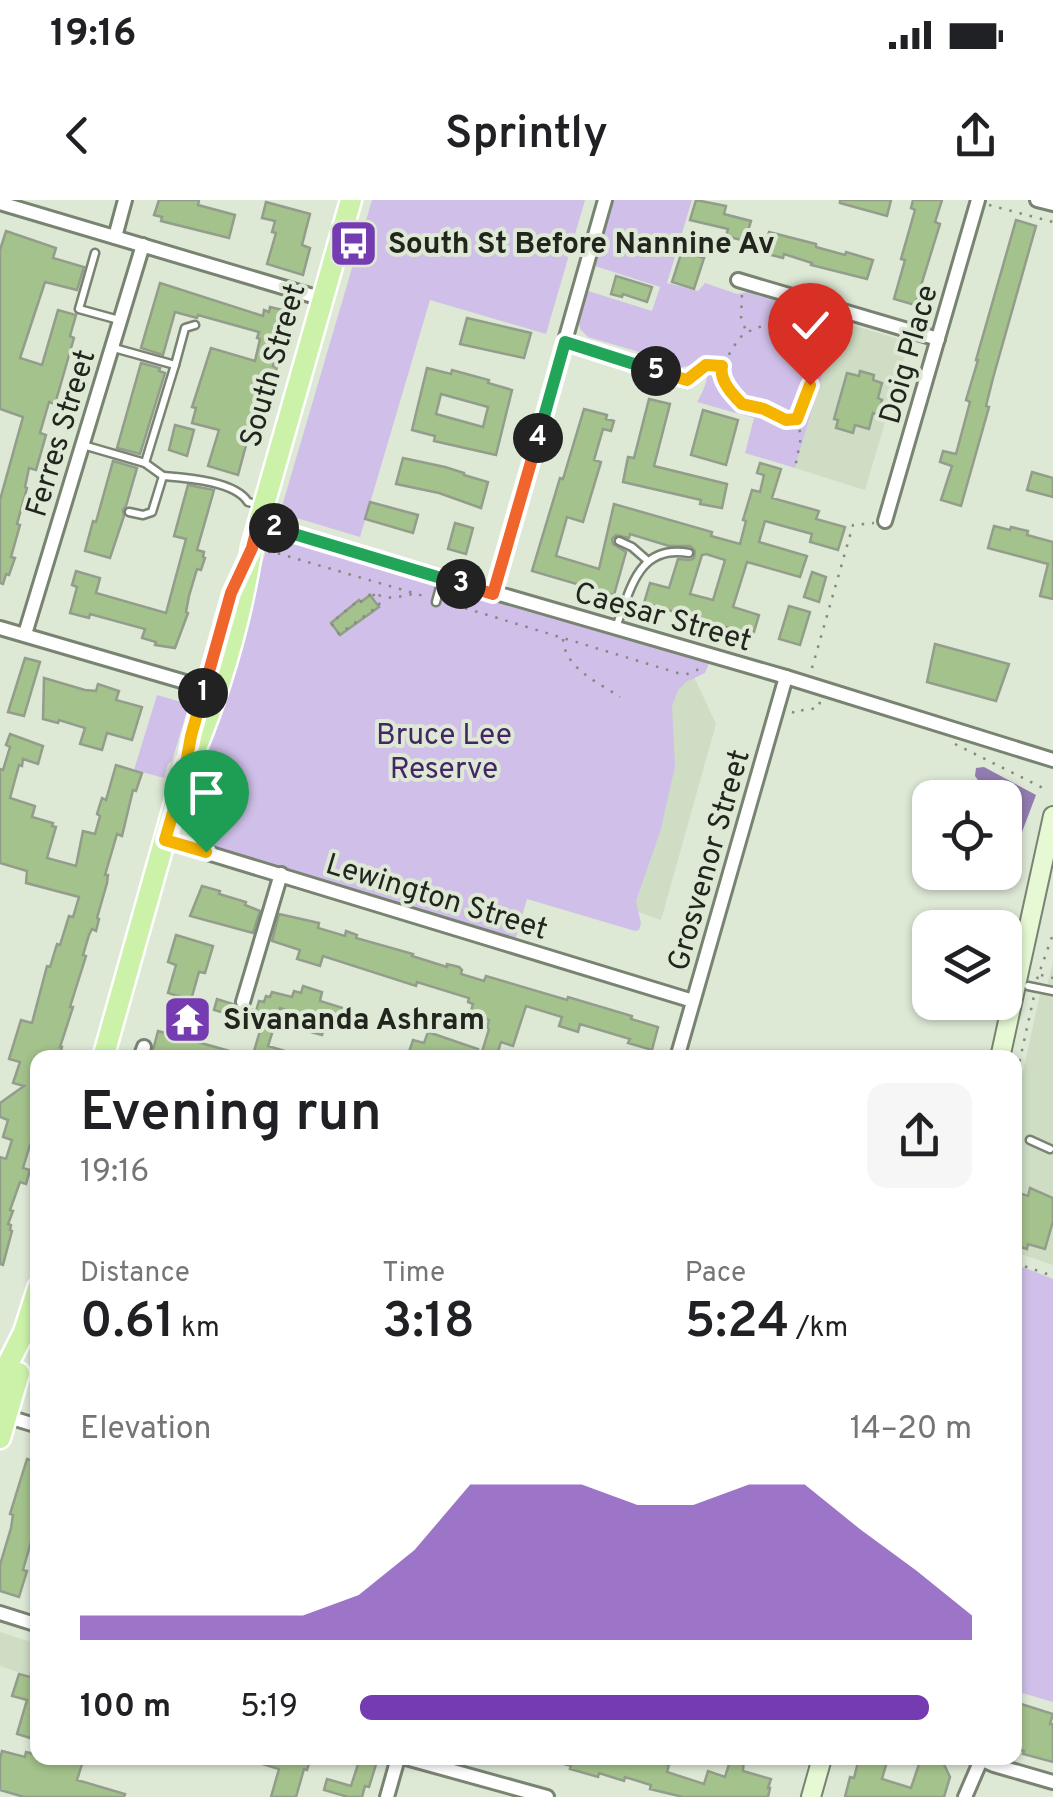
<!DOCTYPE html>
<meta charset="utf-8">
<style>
:root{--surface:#fff;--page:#f6f6f6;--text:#202124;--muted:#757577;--accent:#753bb1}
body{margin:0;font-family:Overpass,sans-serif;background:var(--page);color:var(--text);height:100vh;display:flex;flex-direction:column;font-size:38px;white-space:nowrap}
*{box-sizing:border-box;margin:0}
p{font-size:32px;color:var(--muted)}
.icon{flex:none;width:55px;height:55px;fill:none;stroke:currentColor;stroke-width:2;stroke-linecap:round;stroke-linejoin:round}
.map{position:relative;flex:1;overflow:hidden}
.sheet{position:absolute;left:30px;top:850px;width:992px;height:715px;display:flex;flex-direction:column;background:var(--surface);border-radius:20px;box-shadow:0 2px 8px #0004}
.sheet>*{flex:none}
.buttons{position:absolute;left:912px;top:580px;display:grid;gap:20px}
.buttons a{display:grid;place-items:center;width:110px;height:110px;border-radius:20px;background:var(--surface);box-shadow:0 2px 8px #0004;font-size:50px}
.pin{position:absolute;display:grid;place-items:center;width:85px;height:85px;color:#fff;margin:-102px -42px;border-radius:50% 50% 50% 0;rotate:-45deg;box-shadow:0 0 10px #0007}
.pin .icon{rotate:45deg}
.km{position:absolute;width:50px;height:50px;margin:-25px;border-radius:50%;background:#222;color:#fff;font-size:28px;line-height:50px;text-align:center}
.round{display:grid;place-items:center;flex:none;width:105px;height:105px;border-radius:20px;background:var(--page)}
.headline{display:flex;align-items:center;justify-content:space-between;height:170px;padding:0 50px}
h1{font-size:55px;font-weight:600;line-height:75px}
.stats{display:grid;grid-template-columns:repeat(3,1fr);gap:15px;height:170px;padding:10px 50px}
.stats div{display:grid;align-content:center}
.stats b{font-size:50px;font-weight:600}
.stats small{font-size:28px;font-weight:400}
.stats p{font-size:28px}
.chart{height:280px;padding:20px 50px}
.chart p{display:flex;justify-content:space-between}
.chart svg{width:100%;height:180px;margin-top:10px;fill:var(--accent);opacity:.7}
ul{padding:0 50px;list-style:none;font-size:32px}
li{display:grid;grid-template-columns:160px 120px 1fr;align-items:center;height:75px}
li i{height:25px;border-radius:12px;background:var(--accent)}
.status{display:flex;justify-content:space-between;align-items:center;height:70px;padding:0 50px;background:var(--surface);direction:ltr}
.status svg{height:28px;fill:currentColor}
header{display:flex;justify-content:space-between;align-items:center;height:130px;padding:0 50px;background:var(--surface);font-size:45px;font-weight:600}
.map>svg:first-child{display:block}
</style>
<div class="status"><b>19:16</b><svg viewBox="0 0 49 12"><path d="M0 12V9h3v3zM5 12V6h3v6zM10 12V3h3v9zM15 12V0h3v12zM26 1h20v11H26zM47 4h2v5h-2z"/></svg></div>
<header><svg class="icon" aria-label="back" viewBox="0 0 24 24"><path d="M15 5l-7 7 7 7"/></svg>Sprintly<svg class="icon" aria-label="share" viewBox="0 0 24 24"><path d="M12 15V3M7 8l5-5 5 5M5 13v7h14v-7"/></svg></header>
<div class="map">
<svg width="1053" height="1597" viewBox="0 0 1053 1597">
<rect width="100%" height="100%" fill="#dde8d5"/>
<g fill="#ceddc4">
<path d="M838,121l71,21 -44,148 -70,-22z"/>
<path d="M460,394l227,68 29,62 -55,196 -53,-19z"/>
<path d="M1053,762v303l-38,-13v-144l25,-114h5z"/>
<path d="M0,1432l37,12v34l-37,-12z"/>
</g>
<g fill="#d0c0e9">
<path d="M372,0h213l-39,134 -116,-34 -70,237 -80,-24z"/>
<path d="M613,0h79l-25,83 31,8 7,-8 32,11 11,-2 90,29 -43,147 -50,-15 9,-35 -57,-16c6,-10 21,-39 -4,-37 -5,0 -11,3 -16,3 -11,1 -22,-3 -33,-6l2,-8 -58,-17 -8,-8 -2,-12 7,-27 67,21 8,-24 -68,-22z"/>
<path d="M275,339l13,1 421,123 -4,10 -19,9 -8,8 -6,16 3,60 -14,63 -25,72 5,22 -2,7 -4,1 -108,-32 -12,41 -311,-95 -13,-8 -4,-11 1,-11 79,-268z"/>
<path d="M157,495l28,8 2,8 -15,50 -4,3 -4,14 -30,-8z"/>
<path d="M1015,1064l38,15v423l-38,-11z"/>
</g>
<path fill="#917cb0" d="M984,567l52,28 -14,37c-18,-6 -17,-17 -17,-34l-15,-1 -15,-21 1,-8z"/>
<g fill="#a4c28c" stroke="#939d8b" stroke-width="2.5" fill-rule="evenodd">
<path d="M159,0h40l-1,5 37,10 -6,23 -68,-17 1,-4 -8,-2z"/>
<path d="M696,0l30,6 -2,8 27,7 -6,20 -19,-5 2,-7 -38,-9z"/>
<path d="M840,0h51l-4,16 -47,-13z"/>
<path d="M913,0h29l-7,22 5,2 -25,81 -21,-6 11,-39 -4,-1 14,-49 -4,-2z"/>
<path d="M266,2l44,12 -8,31 8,3 -7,27 -36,-11 9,-31 -4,-1 3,-11 -13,-3z"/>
<path d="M1016,20l20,6 -43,152 -7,28 3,1 -28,99 -20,-6 11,-34 -12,-4 3,-11 13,3 14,-52 -4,-2 12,-40h-2z"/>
<path d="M6,31l50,17 -3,10 31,9 -7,23 -32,-8 -25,76 22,7 16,-55 18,5 -6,21 4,2 -19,66 -6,-2 -9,31 6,2 -10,35 -7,-2 -4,19 2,1 -10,36 3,1 -9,32 4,1 -6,17 -3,-1 -3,10 -3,-1v-83l23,-83 -23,-8v-159z"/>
<path d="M769,32l47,12v3l29,8 1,-3 27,8 -6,19 -56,-14 1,-2 -28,-9 -1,4 -20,-5z"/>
<path d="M682,51l22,7 -10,31 -22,-7z"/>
<path d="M616,76l36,11 -5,15 -24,-8 -1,3 -11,-3z"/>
<path d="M160,83l103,33 1,-6 5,2 1,-5 17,4 -14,55 4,1 -7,26 -9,-3 -23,85 -30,-9 11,-36 -27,-7 4,-15 -4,-1 19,-59 44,13 5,-22 -3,-1 2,-6 -61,-17 -1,3 -22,-6 -12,43 -22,-7z"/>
<path d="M467,118l64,15 -7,25 -64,-14z"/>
<path d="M141,163l19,5 -1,3 6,2 -25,81 -23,-6z"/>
<path d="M427,168l24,6 1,-4 37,10 -1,3 24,7 -16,65 -62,-14 1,-5 -23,-6zM441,194l47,13 -5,20 -47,-13z"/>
<path d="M860,171l14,4 -1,5 9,3 -4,15 4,2 -4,15 -5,-2 -4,16 -14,-4 -2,8 -17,-5 2,-8 -4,-1 13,-46 12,3z"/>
<path d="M649,199l21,5 -16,62 73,18 -5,24 -22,-4 1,-4 -78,-18 5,-25 6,1z"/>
<path d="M584,209l23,6 -1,4 8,2 -3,10 -8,-2 -9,31 7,2 -18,60 -16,-5 -11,39 43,13 15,-65 98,28 -1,4 29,8 6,-23 -3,-1 9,-30 8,2 4,-17 -7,-2 3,-10 21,6 -9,29 47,13 -3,8 29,8 -7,23 -28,-8 2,-8 -47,-13 -6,21 48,14 -7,21 -53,-15 -14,45 26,8 -6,20 -109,-32 6,-20 19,5 9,-29 12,1 4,-2 1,-7 -5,-5h-21l-39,-12 -1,4 -13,-3 -4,4 1,5 13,8 -12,43 -82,-24 28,-93 3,1zM706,354l19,6 -12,40 -23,-6 12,-39z"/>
<path d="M703,210l35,10 -12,45 -35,-10z"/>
<path d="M175,225l19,5 -7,26 -18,-6z"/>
<path d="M403,258l42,9 19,6v2l24,7 -7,26 -42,-15 -43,-9z"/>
<path d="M113,261l24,7 -11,38 -3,4 1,6 -14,42 -25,-7 8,-30 3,1z"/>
<path d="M1032,272l21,6v19l-26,-7z"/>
<path d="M188,285l26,5 -17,60 7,2 -1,5 2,1 -4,12 -4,-1 -8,27 -3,16 2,1 -13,35 -20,-3 1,-3 -14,-4 3,-9 -55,-15 -1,4 -19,-5 7,-26 -5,-2 4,-14 24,7 -4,15 70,20 20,-74 -12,-3z"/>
<path d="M370,302l48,13 -5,18 -48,-14z"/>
<path d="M455,323l18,5 -7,26 -18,-5z"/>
<path d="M994,326l16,4 1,-3 17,4 -1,4 26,7v57l-13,-3 8,-32 -60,-16z"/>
<path d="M812,372l14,5 -7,25 -15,-5z"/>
<path d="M370,395l9,12 -39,28 -9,-12 28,-23 2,2z"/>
<path d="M789,406l21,6 -10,33 -21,-6z"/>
<path d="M935,444l74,20 -13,37 -69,-19z"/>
<path d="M25,458l15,4 -16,54 -16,-4z"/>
<path d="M44,478l41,12 11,1 2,-7 21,7 -3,9 26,7 -10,33 -25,-7 -5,17 -22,-6 5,-16 -26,-8 -1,3 -15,-4z"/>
<path d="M10,534l33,12 -5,18 -15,-5 -1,7 -3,-1 -9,33 25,8 -3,11 21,6 -1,3 4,1 -9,31 29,8 7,-35 12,3 5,-18 -3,-2 5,-16 4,2 10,-35 26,8 -6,18 -3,-1 -11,46 -5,-2 -12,41h3l-1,8 -10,35 2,1 -3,12 -4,-2 -3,6 -6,20 3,1 -16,51h3l-13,40h2l-3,11h-21v72l-5,16 -3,-1 -7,23 7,2 -4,14 -6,-2 -10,28 3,1 -5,13 3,1 -1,5 2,1 -9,34 -3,-1v-107l6,2 6,-19 -9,-3 5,-17 -8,-3v-14l24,-17 -11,-3 7,-21 -11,-3 12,-39 11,3 15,-57 3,1 7,-23 3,1 9,-29 4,1 6,-20 -53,-14 1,-12 -27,-8v-94l3,1 7,-23 -4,-2z"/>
<path d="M202,686l18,5 -1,3 27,8 -1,3 15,6 -7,22 -63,-17z"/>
<path d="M279,714l40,9 -1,5 27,8 1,-5 11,4 -1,3 57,16 -1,2 35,11v-3l12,3 3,3 -1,4 23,7 2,-5 81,24 1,-3 64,19 -1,3 27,8 -6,23 -24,-7 2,-4 -50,-15 -2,8 -19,-6 3,-9 -36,-11 -13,40 -12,-4 -5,16 -15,-3 8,-26 -2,-1 2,-8 -19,-6 3,-10 -5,-2 1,-4 -52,-16 -1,4 -93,-30 -3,10 -23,-7 3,-9 -28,-9z"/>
<path d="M176,735l37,11 -8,27 -6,-1 -8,28 -23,-7 8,-28 -8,-3z"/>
<path d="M303,786l19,6 -2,9 23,7 -4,13 -11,-3 -6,17 -22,-6 2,-14 -22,-7 -12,38 30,9v3h-46l10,-34 -48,-14 3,-11 16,5 6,7 11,-2 6,2 3,-10 5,1 2,-6 4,1 2,-5 20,5 2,-6 7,2z"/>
<path d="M158,831l82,23 -1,4h-88z"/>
<path d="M428,832l50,17 -2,9h-69l6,-18 11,3z"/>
<path d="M1030,988l23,10v23l-8,28 -17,-5 -1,5 -12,-4v-53l13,4z"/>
<path d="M27,1259l11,3v66l-3,8 -2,-1 -10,35 4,1 -8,26 -19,-6v-26l11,-37 2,-13 -3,-1z"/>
<path d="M19,1474l15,4 1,-4h3v39l-8,25 -13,-4 10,-34 -15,-4z"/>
<path d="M1015,1502l38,12 -3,10h3v38l-30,-8 1,-3 -9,-3z"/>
<path d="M2,1551l23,6 1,-5 12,3v3l20,4 2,-4 22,6 -5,16 48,14 -1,3h-100l-24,-7v-31z"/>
<path d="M250,1558h61l-4,12 -3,-1 -8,28h-25l8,-28 -30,-9z"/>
<path d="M360,1558h18l-9,29 -4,-1 -3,11h-14l-24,-7 3,-11 24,7z"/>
<path d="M551,1558h94l24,7 -2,7 37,12 4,-13 17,6 6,-19h13l-1,13 28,8 -3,9h2l-2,9h-85l-33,-8 1,-4 -26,-8 -1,4 -25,-8 -1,4 -28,-8 1,-3 -21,-6z"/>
<path d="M859,1558h29l-6,21 29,9 10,-30h20l9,19 -6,20h-99l5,-20 4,1z"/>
</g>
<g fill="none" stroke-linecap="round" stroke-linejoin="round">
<defs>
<g id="lane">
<path d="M95,53l-16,56 40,11"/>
<path d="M175,165l10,-37 10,-3"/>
<path d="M83,245l62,18 30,-98 -61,-17"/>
<path d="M163,276c24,2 72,5 85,26l12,3"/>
<path d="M129,312l14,3 9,-3 11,-36 -18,-13"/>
<path d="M619,341l13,6 16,14"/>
<path d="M436,402l6,-22"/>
<path d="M616,427c15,-38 22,-83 73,-74"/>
<path d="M1028,786l25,5"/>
<path d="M1030,940l20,9"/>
</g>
<g id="street">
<path d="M1037,0l16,4"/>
<path d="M0,3l323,96"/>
<path d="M115,37l10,-37"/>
<path d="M738,80l200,59"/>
<path d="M565,142l122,39"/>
<path d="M885,321l93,-321"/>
<path d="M258,324l528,153 267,83"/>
<path d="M493,394l112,-394"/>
<path d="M0,428l216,63"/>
<path d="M25,434l118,-389"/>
<path d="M165,640l528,161"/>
<path d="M243,802l38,-128"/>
<path d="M140,858l4,-11"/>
<path d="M677,858l109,-381"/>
<path d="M2,1215l36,11"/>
<path d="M0,1413l38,12"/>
<path d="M406,1558l141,39"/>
<path d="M978,1558l16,7 59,17"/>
<path d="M387,1597l11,-39"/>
<path d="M965,1597l16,-37"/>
</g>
<g id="secondary">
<path d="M1000,858l53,-242"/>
<path d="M811,1597l11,-39"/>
</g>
<g id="primary">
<path d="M184,575c32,-68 57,-154 68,-228l99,-347"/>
<path d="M103,858l83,-294"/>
<path d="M0,1191l6,-23 18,-36 14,-44"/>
<path d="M0,1238l19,-65"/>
</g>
</defs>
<use href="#lane" stroke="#798372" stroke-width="11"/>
<use href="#street" stroke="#798372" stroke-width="18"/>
<use href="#secondary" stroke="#798372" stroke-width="22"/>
<use href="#primary" stroke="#fff" stroke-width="25"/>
<g stroke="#838b7d" stroke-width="2.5" stroke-dasharray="2.5 8" stroke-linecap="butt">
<path d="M989,5l64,17"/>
<path d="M742,95l-1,22 5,14"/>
<path d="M721,168c1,14 13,34 28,39 5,2 11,1 16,3 13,3 18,11 31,9"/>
<path d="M696,173l10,-8 16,1 17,-28 14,-9 13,-4h12l17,4 15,18 4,21 -17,51 4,18 -6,31"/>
<path d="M269,353l1,-2 157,46"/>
<path d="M373,394l7,11 -41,29 -8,-11 28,-23 1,2 11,-8h2l19,4 21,-4"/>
<path d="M445,402l236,72h6l17,-7"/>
<path d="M563,439c2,30 35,43 57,58"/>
<path d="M812,468l41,-143 21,-2"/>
<path d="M200,474l8,-20 16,-61"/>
<path d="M792,512l4,1 1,-2 21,-3 3,-9"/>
<path d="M955,544l88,44"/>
<path d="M201,636l-12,-7 17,-61"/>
<path d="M1041,775l12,3"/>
<path d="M1037,779l16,-45"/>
<path d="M1015,882l19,-86"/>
<path d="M1015,1063l38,13"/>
</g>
<use href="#lane" stroke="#fff" stroke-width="6"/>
<use href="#street" stroke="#fff" stroke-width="12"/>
<use href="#secondary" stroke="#e6f9d4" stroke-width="18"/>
<use href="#primary" stroke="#ccf2a9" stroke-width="20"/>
</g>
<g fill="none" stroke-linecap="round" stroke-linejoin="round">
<defs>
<path id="split-1" d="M203,493l-12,43 -7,39 -19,65 41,12"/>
<path id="split-2" d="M203,493l28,-100 21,-45 6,-24 16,4"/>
<path id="split-3" d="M274,328l187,56"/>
<path id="split-4" d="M461,384l32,10 45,-156"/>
<path id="split-5" d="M538,238l27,-96 91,29"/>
<path id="split-6" d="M656,171l31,9 19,-15 16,1c-3,14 10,28 20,38l22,5 22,11 11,-1 13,-34"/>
</defs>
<use href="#split-1" stroke="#fff" stroke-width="20"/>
<use href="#split-2" stroke="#fff" stroke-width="20"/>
<use href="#split-3" stroke="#fff" stroke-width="20"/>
<use href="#split-4" stroke="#fff" stroke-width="20"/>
<use href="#split-5" stroke="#fff" stroke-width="20"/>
<use href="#split-6" stroke="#fff" stroke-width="20"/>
<use href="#split-1" stroke="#f5b400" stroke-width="12"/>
<use href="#split-2" stroke="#f0652b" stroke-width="12"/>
<use href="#split-3" stroke="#22a559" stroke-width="12"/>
<use href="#split-4" stroke="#f0652b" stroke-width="12"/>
<use href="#split-5" stroke="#22a559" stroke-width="12"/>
<use href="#split-6" stroke="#f5b400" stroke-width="12"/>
</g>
<defs>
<symbol id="bus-square" viewBox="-11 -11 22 22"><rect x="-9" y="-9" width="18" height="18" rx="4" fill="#753bb1" stroke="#dde8d5"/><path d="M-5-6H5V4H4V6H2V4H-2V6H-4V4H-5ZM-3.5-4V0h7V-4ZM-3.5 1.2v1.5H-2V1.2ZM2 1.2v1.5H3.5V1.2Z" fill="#fff"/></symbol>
<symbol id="temple-square" viewBox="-11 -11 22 22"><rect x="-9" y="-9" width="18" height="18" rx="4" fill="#753bb1" stroke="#dde8d5"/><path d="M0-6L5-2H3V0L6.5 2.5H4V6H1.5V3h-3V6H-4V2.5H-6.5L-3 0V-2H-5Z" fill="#fff"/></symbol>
</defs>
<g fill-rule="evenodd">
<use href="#bus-square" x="326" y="16" width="55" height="55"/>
<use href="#temple-square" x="160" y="792" width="55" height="55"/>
</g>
<g text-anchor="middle" stroke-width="8" stroke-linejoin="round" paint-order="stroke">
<g font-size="30" font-weight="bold" fill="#21251e" stroke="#dde8d5" text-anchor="start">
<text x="388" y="53">South St Before Nannine Av</text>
<text x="223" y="829">Sivananda Ashram</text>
</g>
<g font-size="30" fill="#21251e" stroke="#dde8d5">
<text transform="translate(908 154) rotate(-74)" y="10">Doig Place</text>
<text transform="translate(272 165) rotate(-74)" y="10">South Street</text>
<text transform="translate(60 233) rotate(-73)" y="10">Ferres Street</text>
<text transform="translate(663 416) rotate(16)" y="10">Caesar Street</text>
<text transform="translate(708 660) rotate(-74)" y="10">Grosvenor Street</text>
<text transform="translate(437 696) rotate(17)" y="10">Lewington Street</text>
</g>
<g font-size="30" fill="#442666" stroke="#dde8d5">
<text x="444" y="544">Bruce Lee<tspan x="444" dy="34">Reserve</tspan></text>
</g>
</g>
</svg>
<div class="buttons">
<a><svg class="icon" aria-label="locate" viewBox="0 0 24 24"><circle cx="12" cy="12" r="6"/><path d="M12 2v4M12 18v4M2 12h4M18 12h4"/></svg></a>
<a><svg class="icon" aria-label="layers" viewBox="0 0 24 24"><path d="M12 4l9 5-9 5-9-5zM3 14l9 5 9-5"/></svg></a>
</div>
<div class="pin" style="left:206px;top:652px;background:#1e9e55"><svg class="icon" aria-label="arrive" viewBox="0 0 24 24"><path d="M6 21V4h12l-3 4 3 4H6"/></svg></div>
<div class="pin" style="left:810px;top:185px;background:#d93025"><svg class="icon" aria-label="check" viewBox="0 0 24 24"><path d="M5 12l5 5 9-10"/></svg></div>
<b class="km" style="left:203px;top:493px">1</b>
<b class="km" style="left:274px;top:328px">2</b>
<b class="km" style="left:461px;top:384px">3</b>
<b class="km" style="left:538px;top:238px">4</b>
<b class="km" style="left:656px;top:171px">5</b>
<section class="sheet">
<div class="headline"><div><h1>Evening run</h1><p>19:16</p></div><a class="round"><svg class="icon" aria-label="share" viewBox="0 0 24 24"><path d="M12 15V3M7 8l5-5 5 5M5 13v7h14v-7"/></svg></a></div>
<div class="stats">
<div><p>Distance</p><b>0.61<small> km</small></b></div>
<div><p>Time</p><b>3:18</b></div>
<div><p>Pace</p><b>5:24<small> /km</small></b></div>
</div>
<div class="chart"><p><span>Elevation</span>14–20 m</p>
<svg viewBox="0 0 160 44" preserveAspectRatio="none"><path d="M0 44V38L10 38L20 38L30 38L40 38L50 33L60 22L70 6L80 6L90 6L100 11L110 11L120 6L130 6L140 17L150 27L160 38V44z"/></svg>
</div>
<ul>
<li><b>100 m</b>5:19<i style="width:93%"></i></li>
</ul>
</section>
</div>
